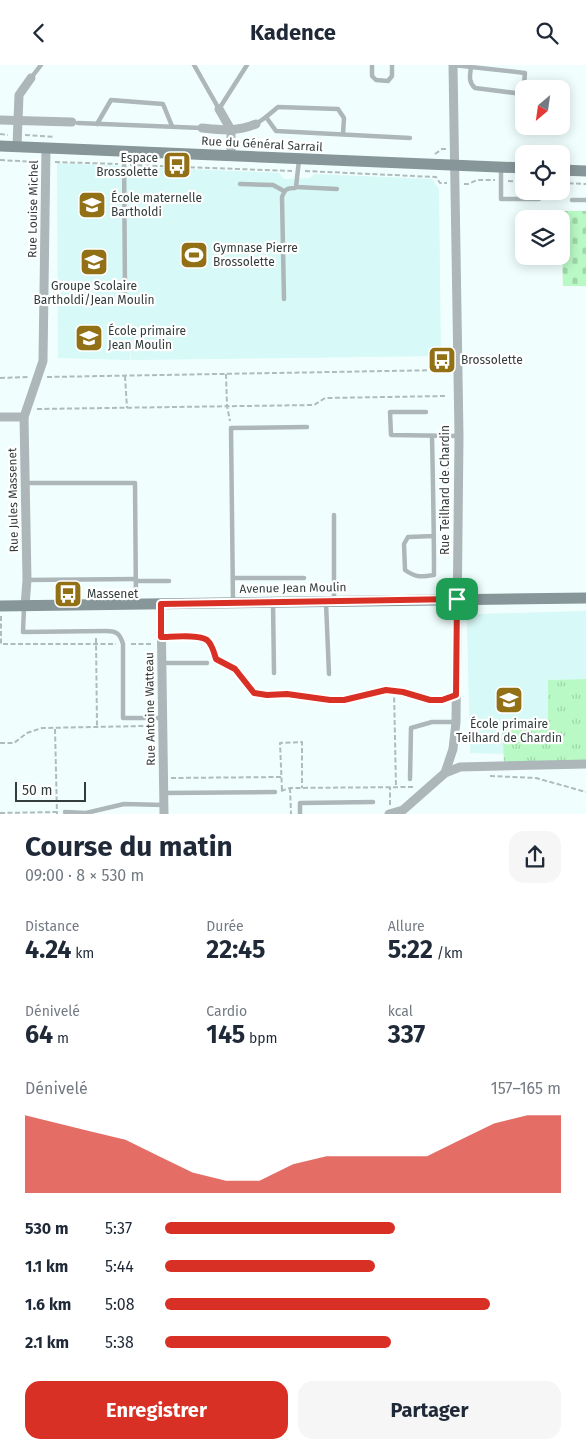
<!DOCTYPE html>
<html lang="fr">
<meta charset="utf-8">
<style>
:root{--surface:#fff;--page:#f6f6f7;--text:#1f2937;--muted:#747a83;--accent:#d93025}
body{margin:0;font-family:"Fira Sans",sans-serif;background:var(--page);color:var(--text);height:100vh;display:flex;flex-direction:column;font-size:19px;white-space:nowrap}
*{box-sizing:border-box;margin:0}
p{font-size:16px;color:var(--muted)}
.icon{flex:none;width:28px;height:28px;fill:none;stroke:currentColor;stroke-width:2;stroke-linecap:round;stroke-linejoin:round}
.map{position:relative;height:749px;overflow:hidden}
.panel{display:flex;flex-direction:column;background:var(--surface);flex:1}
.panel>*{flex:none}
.needle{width:32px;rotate:209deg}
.tools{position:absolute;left:515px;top:15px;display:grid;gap:10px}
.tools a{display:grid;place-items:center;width:55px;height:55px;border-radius:10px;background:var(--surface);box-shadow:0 2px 12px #0003;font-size:25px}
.scale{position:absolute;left:15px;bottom:12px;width:71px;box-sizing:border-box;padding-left:5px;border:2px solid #333d3c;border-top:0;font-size:14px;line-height:18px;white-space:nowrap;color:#333d3c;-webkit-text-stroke:4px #fff;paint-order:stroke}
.pin{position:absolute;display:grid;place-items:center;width:42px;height:42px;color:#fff;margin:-21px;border-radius:10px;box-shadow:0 2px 8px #0006}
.round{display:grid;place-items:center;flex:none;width:52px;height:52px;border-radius:15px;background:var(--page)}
.head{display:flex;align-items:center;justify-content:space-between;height:85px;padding:0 25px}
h1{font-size:28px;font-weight:700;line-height:38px}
.metrics{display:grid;grid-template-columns:repeat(3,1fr);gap:8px;height:85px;padding:5px 25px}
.metrics div{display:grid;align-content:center}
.metrics b{font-size:25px;font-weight:700}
.metrics small{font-size:14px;font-weight:400}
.metrics p{font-size:14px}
.chart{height:140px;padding:10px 25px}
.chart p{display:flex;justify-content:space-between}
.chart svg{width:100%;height:90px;margin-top:5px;fill:var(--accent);opacity:.7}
.action{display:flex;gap:10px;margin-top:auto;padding:10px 25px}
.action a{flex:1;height:58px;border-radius:15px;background:var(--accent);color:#fff;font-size:20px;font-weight:700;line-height:58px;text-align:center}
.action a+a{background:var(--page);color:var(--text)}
ul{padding:0 25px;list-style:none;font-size:16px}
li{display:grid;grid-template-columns:80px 60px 1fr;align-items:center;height:38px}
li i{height:12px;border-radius:6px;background:var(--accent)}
header{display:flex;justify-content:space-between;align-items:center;height:65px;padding:0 25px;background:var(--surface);font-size:22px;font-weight:700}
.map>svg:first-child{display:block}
</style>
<header><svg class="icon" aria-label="back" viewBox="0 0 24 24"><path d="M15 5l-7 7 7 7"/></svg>Kadence<svg class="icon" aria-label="search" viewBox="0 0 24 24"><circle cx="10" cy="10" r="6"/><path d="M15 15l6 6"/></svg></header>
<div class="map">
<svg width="586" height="749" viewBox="0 0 586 749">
<defs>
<pattern id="cemetery-stones" width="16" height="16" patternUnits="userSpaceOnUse" patternTransform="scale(1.25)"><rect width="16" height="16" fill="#b9f9c5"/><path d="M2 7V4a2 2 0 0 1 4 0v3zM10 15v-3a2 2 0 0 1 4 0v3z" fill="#a0d6aa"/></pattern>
<pattern id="park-tufts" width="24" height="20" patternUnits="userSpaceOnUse" patternTransform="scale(1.25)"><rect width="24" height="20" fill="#b9f9c5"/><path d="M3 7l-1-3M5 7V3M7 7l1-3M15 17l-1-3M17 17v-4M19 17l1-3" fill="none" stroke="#a0d6aa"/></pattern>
</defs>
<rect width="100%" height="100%" fill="#f0fffe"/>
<g fill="#d7f9f7">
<path d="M57,98l222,10 5,6 26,-1 4,-4 118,5 7,10 2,167 -310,4v-10l-1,10 -72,-2z"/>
<path d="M586,546v68l-38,1v41l-45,1v32l-33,-1 -3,-132 9,-7z"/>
</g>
<path fill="url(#cemetery-stones)" d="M561,146h25v75h-23z"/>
<path fill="url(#park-tufts)" d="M586,614v84l-82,2 -2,-43 46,-1v-41z"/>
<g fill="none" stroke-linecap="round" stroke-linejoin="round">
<g stroke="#aebcbb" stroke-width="2" stroke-dasharray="5 2.5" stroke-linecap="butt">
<path d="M0,69l8,1"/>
<path d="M25,70l30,2"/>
<path d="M435,89l7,-5h4"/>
<path d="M0,95l38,2"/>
<path d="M55,97l63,2"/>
<path d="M130,100l162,6"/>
<path d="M305,106l131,6 4,6h7"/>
<path d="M508,116l16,1"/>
<path d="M561,118l25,1"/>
<path d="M464,119h4l9,-4h18"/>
<path d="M226,309l1,32 3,15"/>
<path d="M125,311l2,32"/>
<path d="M47,312l398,-7"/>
<path d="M0,313l28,-1"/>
<path d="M37,344l277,-4 11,-7 122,-2"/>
<path d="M448,378v38"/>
<path d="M1,551v28h115"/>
<path d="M170,572c25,0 37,-7 46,21l19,11 19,24c12,2 23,0 34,1 18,2 36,7 54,6 18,-1 34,-12 52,-10 18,2 35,14 53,8"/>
<path d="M96,573l1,88"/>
<path d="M131,579h20"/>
<path d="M394,625l2,97"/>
<path d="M55,664l2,85"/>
<path d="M0,678h14l13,-10 15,-5 102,-2"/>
<path d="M490,711l46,2 50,14"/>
<path d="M171,713l110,-1"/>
<path d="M290,723l1,26"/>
<path d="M282,725l-2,-47 22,-1v46"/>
<path d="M281,726l9,-3 125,-1"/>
<path d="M390,740v-18"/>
<path d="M0,748l58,-1"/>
</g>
<g stroke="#adb7b9" stroke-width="4.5">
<path d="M194,0l25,44 28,-44"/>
<path d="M372,0v11l4,4 12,1 4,-5v-11"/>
<path d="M453,0l72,8 -2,21 -48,-6c-7,-6 -5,-13 -4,-21"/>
<path d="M31,13l10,-13"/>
<path d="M266,52l12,-10 60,2 6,9 -1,16"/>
<path d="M78,58l124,5"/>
<path d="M97,59l14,-24 52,4 9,22"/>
<path d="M256,59l10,-7 10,14 134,7"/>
<path d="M124,87l1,141"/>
<path d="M501,104v30h38v-8"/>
<path d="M240,119l33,1 11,6"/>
<path d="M296,122l41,2"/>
<path d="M572,135h14"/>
<path d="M284,234l-2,-102c3,-8 5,-9 13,-9l1,-1 3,-27"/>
<path d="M426,347h-36l1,23 68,1"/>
<path d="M432,371c1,46 2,93 2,139 -12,2 -18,3 -29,-5l-1,-26 4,-7 26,-1"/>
<path d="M25,418h110l1,121"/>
<path d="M334,450v86"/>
<path d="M233,513h71"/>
<path d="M27,515l109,-1"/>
<path d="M136,516h33"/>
<path d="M233,536l-2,-173 76,-1"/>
<path d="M273,537l1,71"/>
<path d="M326,538l3,71"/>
<path d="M24,542l-1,25 83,-1c11,0 14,3 17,13v74h40"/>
<path d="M161,598h46"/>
<path d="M410,714l1,-51 21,-6h24"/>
<path d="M164,728l111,-1"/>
<path d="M65,747l21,1 38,-9 40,1"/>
<path d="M300,749v-11l73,-1"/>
</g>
<g stroke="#adb7b9" stroke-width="9">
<path d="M219,44l12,21v26"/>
<path d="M0,55l72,2"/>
<path d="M202,63c20,2 35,4 54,-4"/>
<path d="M17,81l2,-51 12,-17"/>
<path d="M0,352h24"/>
<path d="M161,539l3,210"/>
<path d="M25,541l2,-26 -3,-163 19,-56 3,-213"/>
<path d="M445,708l8,-24 3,-27 3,-286 -6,-371"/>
<path d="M389,749l14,-4 42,-37 15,-6 126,-3"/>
</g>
<g stroke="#879699" stroke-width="11">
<path d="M0,81l524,22"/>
<path d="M561,105l25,1"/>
<path d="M0,541l586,-8"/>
</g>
</g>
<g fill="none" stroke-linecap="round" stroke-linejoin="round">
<defs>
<path id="route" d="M457,534l-1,96 -14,5h-12l-27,-8 -17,-2 -42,10h-14l-43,-6 -20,1 -13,-2 -19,-24 -19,-10c-2,-7 -4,-15 -9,-19 -9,-6 -35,-3 -46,-3v-33z"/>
</defs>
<use href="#route" stroke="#fff" stroke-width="10"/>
<use href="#route" stroke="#d93025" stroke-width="6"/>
</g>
<defs>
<symbol id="bus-square" viewBox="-11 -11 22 22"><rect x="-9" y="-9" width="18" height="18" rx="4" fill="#917016" stroke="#fff"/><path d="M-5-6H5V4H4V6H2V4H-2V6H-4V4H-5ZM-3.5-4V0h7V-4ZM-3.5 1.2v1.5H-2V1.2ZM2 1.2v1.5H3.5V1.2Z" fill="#fff"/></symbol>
<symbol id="school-square" viewBox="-11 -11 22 22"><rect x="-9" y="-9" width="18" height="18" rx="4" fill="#917016" stroke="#fff"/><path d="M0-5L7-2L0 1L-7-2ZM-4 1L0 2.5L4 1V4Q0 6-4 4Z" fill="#fff"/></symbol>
<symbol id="stadium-square" viewBox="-11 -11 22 22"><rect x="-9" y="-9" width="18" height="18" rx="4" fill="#917016" stroke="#fff"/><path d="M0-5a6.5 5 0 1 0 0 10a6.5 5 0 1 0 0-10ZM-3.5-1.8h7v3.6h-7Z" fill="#fff"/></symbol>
</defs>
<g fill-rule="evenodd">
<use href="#bus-square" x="161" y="84" width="32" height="32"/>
<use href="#school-square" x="76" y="124" width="32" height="32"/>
<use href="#stadium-square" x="178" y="174" width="32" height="32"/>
<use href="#school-square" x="78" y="181" width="32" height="32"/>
<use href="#school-square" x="73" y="257" width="32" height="32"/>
<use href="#bus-square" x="426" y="279" width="32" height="32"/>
<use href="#bus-square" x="52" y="513" width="32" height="32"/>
<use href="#school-square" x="493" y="619" width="32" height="32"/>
</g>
<g text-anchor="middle" stroke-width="4.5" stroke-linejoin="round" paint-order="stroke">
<g font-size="12" fill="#333d3c" stroke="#fff">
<text transform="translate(262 79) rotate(3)" y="4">Rue du Général Sarrail</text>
<text transform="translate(33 144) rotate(-89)" y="4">Rue Louise Michel</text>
<text transform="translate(445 425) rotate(-90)" y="4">Rue Teilhard de Chardin</text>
<text transform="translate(13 435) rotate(-91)" y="4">Rue Jules Massenet</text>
<text transform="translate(293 523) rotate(-1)" y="4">Avenue Jean Moulin</text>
<text transform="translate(150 644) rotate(-91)" y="4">Rue Antoine Watteau</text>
</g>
<g font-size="12" fill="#333d3c" stroke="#fff" text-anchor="start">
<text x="158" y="97" text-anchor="end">Espace<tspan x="158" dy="14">Brossolette</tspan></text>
<text x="111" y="137">École maternelle<tspan x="111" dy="14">Bartholdi</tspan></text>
<text x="213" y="187">Gymnase Pierre<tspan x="213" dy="14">Brossolette</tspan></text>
<text x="94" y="225" text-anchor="middle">Groupe Scolaire<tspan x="94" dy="14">Bartholdi/Jean Moulin</tspan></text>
<text x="108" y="270">École primaire<tspan x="108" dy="14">Jean Moulin</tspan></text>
<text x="461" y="299">Brossolette</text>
<text x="87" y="533">Massenet</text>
<text x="509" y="663" text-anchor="middle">École primaire<tspan x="509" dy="14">Teilhard de Chardin</tspan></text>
</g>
</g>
</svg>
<div class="tools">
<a><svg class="needle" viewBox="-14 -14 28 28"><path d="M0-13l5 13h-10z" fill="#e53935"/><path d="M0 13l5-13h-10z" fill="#747a83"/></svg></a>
<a><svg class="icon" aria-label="locate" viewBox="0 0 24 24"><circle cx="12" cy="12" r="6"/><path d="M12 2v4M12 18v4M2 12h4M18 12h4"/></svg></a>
<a><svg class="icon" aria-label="layers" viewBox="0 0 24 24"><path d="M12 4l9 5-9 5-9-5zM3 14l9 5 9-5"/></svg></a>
</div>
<div class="scale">50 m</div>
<div class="pin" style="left:457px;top:534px;background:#1e9e55"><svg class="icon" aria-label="arrive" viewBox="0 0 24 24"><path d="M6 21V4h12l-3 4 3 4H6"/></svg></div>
</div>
<section class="panel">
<div class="head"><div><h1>Course du matin</h1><p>09:00 · 8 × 530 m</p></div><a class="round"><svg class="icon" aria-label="share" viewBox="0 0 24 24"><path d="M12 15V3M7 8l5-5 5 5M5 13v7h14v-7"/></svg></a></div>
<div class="metrics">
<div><p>Distance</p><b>4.24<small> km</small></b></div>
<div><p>Durée</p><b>22:45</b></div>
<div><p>Allure</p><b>5:22<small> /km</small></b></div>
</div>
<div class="metrics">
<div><p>Dénivelé</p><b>64<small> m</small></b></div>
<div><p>Cardio</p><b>145<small> bpm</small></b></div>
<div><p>kcal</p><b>337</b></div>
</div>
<div class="chart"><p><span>Dénivelé</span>157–165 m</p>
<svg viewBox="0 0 160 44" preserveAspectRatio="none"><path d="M0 44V6L10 10L20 14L30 18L40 26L50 34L60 38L70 38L80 30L90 26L100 26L110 26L120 26L130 18L140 10L150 6L160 6V44z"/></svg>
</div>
<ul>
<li><b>530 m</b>5:37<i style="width:58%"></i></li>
<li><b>1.1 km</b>5:44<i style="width:53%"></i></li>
<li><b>1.6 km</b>5:08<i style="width:82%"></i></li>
<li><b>2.1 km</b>5:38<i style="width:57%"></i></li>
</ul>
<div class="action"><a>Enregistrer</a><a>Partager</a></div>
</section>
